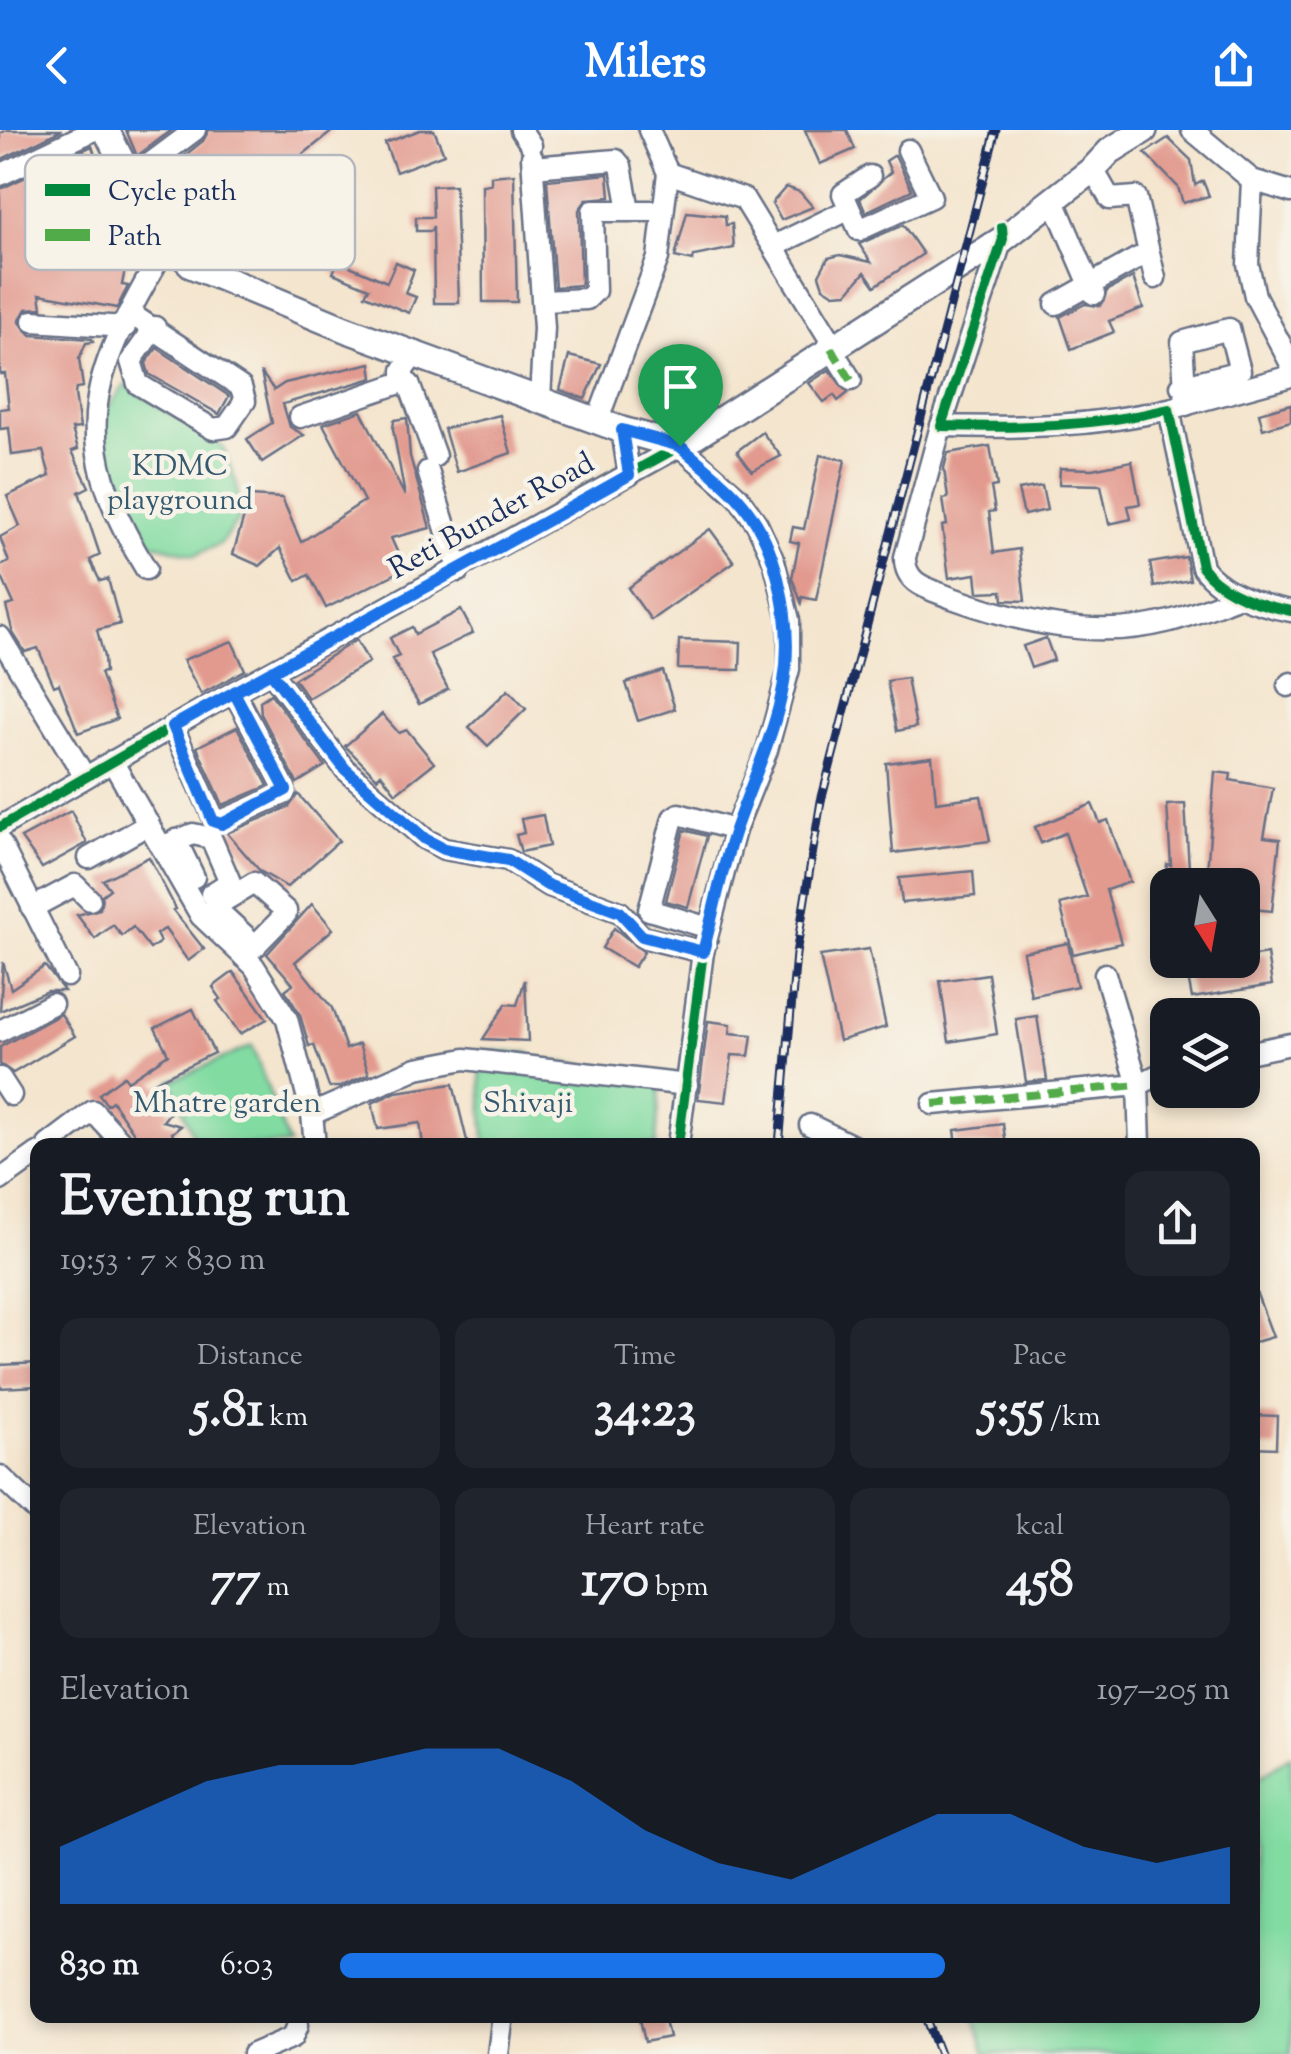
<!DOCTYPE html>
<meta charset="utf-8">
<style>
:root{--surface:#171b24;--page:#20242c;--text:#f1f3f6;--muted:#9ea1a6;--accent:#1a73e8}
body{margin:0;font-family:"Sorts Mill Goudy",serif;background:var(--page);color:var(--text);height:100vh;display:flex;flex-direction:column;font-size:38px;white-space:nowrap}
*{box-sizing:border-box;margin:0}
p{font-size:32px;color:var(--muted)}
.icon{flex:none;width:55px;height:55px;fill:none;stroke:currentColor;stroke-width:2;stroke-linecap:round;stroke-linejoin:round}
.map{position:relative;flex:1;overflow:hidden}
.drawer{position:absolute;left:30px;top:1008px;width:1230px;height:885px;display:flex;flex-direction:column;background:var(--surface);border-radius:20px;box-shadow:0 5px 15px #0003}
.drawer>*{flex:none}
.needle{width:65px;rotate:169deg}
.controls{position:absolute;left:1150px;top:738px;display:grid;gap:20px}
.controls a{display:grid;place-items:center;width:110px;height:110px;border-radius:20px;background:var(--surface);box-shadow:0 5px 15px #0003;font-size:50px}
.pin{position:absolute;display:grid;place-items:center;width:85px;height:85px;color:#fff;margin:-102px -42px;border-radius:50% 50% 50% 0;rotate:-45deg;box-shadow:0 0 10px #0007}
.pin .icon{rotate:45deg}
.round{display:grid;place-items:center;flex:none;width:105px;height:105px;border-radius:20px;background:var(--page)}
.overview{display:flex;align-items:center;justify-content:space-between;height:170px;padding:0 30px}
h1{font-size:55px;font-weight:700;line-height:75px}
.stats{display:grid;grid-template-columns:repeat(3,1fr);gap:15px;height:170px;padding:10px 30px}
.stats div{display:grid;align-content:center;border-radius:20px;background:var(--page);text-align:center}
.stats b{font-size:50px;font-weight:700}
.stats small{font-size:28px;font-weight:400}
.stats p{font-size:28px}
.chart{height:280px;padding:20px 30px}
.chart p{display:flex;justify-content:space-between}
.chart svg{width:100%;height:180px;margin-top:10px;fill:var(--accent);opacity:.7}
ul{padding:0 30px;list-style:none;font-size:32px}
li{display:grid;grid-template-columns:160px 120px 1fr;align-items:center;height:75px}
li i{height:25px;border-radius:12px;background:var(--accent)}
header{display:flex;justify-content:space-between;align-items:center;height:130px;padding:0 30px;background:var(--accent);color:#fff;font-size:45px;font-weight:700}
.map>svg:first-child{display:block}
</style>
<header><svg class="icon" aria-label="back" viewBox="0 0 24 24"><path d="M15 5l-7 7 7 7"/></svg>Milers<svg class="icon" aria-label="share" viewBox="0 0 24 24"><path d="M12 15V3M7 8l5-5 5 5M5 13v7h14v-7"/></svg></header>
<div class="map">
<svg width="1291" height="1924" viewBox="0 0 1291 1924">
<rect width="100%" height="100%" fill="#f7f3e8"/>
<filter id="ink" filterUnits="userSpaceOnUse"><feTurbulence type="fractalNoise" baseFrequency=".01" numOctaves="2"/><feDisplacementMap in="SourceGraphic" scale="20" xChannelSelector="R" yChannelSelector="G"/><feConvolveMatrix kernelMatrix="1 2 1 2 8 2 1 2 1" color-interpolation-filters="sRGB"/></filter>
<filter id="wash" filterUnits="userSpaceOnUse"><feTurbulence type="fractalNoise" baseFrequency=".0048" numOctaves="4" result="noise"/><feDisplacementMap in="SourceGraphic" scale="40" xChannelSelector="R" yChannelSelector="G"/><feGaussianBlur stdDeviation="2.25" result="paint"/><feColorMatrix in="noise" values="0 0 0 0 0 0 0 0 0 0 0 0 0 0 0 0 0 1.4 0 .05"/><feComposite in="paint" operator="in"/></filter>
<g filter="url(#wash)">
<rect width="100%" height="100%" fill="#f4e5ce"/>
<g fill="#82dca2" stroke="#4e8680" stroke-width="2.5">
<path d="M125,255l98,62 14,38 2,34 -19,25 -25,11 -44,-12 -43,-86 -6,-41z"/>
<path d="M252,916l37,99h-92l-26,-64z"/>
<path d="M479,920l50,3v5l132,18 -5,69 -171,-2z"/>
<path d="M1291,1625v299h-305l-13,-39h279l1,-233z"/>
</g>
<g id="blocks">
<g fill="#e29a8f">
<path d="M7,0h55l-62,30v-27z"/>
<path d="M126,0h46l-35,26z"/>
<path d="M209,0h125l-66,52 -8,-10 -5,4 -13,-16 -40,33 76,34 -3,8 7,3 -11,24 -96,-43 7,-16 -27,-12 -5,-8 53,-42z"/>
<path d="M420,0h14l10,24 -48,18 -11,-29z"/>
<path d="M805,0h42l8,19 -35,15z"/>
<path d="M1168,8l23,22 4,25 8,-4 6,15 -26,7 -5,-16 -33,-34z"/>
<path d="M92,16l18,55 -55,19 69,12 -1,26 4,1 -5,26 6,1 -11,22 -77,-14 2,14 -16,1 -7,12 12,14 61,4 1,3 -7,1 -7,16 4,28 -7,1 -1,6 5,34 -8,1 6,20 -6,2 17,36 -10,5 21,63 -10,5 10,21 8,-2 12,45 -23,6 7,27 1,15 -5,1 17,46 -39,14 -19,-49 -5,2 -16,-38 -13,4 -12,-19 -7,-27 8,-2 -14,-31v-7l9,-4 -9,-25 20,-11 -13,-30 43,-20 -7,-25 -31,4 -3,-27 -9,1v-20l9,-1 -4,-34h-5v-185z"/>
<path d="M895,25l17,35 -46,22 -6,-13 31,-27 -5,-11z"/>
<path d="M514,44l3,128h-34l-1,-117 9,-1v-8z"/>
<path d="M608,44l2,23 -23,2 -8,11 2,75 -26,2 -8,-107z"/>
<path d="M455,55l4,118h-25l-1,-77 -2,5h-15v-14h17l-1,-31z"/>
<path d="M786,57l14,5 13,15 -32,13 -9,-17z"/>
<path d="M687,82l38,4 1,9 6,-1 2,24 -40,8 -1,5 -18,-4z"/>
<path d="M903,95l20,29 -48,32 -10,-14 -18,21 -13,1 -11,-7 -4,-12 9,-17 12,-3 31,7 -12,-18z"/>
<path d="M338,131l49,21 9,-20 18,8 -9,23 11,4 -7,16 -44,-18 4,-7 -36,-15z"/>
<path d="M1133,147l10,31 -34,13 5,11 -43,17 -11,-32 25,-13 15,2 7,-15z"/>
<path d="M157,218l72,48 -10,18 -70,-40 -3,-11z"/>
<path d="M569,226l32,8 -16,35 -25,-9z"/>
<path d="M371,233l2,15 -90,26 7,23 14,8 -42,27 -15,-23 25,-16 -11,-51 13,18 11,-7z"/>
<path d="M829,240l19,23 -10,8 -4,-6 -10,7 -15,-19z"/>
<path d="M1291,274v17l-28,8 -4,-16z"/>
<path d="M361,281l44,85 -12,-67 1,-9 13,-2 3,38 20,72 -39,10 14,31 -79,39 -17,-33 -12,6 -17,-33 -20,18 -27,-12 17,-58 32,2 19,44 63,-41 -41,-77z"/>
<path d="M500,285l11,38 -54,19 -13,-43z"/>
<path d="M762,302l19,24 -29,15 -15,-20z"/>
<path d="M990,316l7,40 -6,1 4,24 -6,1 5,41 25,-4 6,52 -22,-1 -1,-9 -24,1 -2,-18 -27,4 -7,-52 5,-1 -4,-26 5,-1 -4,-30 4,-15z"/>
<path d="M820,325l25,5 -29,140 -14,-3 -1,5 -9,-24 7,-35 -9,-2 3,-14 11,2z"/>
<path d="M1132,331l8,43 -12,2 3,13 -22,5 -8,-39 -42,-1 1,-16 32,1z"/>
<path d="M1042,356l5,24 -23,5 -6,-25z"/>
<path d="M710,399l24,33 -83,58 -23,-32z"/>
<path d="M1186,427l4,23 -36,7 -4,-24z"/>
<path d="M461,480l12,23 -43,21 18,35 -29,15 -27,-45 7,-3 -9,-18 22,-11 3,7z"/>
<path d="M1046,508l8,22 -23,8 -8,-22z"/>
<path d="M356,510l13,22 -61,36 -14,-19z"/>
<path d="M679,510l62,2 -1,28 -62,-1z"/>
<path d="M232,511l13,29 -44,24 -18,-34z"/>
<path d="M663,541l12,38 -37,12 -12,-38z"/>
<path d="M907,548l9,49 -19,4 -10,-50z"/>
<path d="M508,560l18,19 -38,37 -19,-19z"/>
<path d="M271,564l54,72 -28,17 -36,-69 -1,-13z"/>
<path d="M382,584l17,19 8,-3 27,33 -38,30 -15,-19 -4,4 -32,-32z"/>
<path d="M237,597l31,59 -45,19 -26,-58z"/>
<path d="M932,627l4,45 45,-6 9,45 -97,12 -7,-90z"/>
<path d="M1215,642l16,2 -1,6 43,8 -9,49 16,2 -8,72 -30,-3v-23h-36z"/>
<path d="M298,664l41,47 -52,46 -27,-16 -33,-38 62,-26z"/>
<path d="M1092,674l8,19 8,-3 22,62 -24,8 15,53 -48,11 -13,-50 27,-7 -22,-64 -24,10 -6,-16z"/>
<path d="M1185,674l5,81h-25l2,-21 4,1 -4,-60z"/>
<path d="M71,681l16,32 -45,25 -21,-30z"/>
<path d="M543,685l6,31 -28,6 -5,-17 8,-2 -3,-14z"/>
<path d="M684,700l23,6 -19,71 -22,-6z"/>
<path d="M149,727l27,52 -3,1 31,39 -16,12 -23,-32 -9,5 4,8 -10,7 -17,-22 -11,9 -9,-11 -18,14 -18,-24 23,-6 2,-14 8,-6 -7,-9z"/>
<path d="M973,741l2,25 -73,7 -3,-25z"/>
<path d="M312,774l21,25 -38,33 37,46 14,41 13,-5 10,30 -29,13h-11l-15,-42 -5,1 -9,-31 -15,-25 8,-6 -26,-30z"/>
<path d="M614,798l30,24 -10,15 -32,-19z"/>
<path d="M1068,813l9,43 -46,10 -8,-44z"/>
<path d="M869,819l17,78 -47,14 -19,-85z"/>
<path d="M1267,824l5,31 -80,13 -6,-31z"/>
<path d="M3,832l8,27 34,-23 19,25h-17l-47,20z"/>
<path d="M233,842l34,47 -27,15 -23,-33 4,-2 -8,-12z"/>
<path d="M988,844l9,60 -48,8 -9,-61z"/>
<path d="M525,850l3,61 -45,-2 23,-35 11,1z"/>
<path d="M193,879l21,44 -60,29 13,11 -12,10 17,7 -9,11 18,5 -9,7 6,12h-36l-30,-44 -5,4 -8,-11 25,-18 4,5 40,-27 -13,-26z"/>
<path d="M61,884l14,22 -62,37 -13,-9v-17z"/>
<path d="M1037,886l10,64 -21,2 -10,-63z"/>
<path d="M708,891l23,3 -1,9 22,2 -3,21 -17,-1 -6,47 -28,-3z"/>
<path d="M453,954l15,61h-45l-3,-22 -42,6 -6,-26 24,-11z"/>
<path d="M1003,994l3,21h-49l-2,-15z"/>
<path d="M1255,1159l18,48 -21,6v-53z"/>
<path d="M38,1233v23l-38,2v-23z"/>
<path d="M1252,1285l25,1 -1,32 -24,-1z"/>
<path d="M657,1885h7l5,22 -24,5 -5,-23z"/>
</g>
</g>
</g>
<g filter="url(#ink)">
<use href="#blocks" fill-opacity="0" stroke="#676f85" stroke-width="2.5"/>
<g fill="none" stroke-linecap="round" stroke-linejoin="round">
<defs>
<g id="minor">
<path d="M521,0l10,15"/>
<path d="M1192,0l60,50 39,12"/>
<path d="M532,27l12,171 -4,71"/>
<path d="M533,37l83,-7 5,6 8,44"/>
<path d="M1093,39l17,30 26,-2 19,81"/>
<path d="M668,43l76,26 90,147"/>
<path d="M0,45l94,-45"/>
<path d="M870,46l-27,18 16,36 72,-33 -23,-47"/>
<path d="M132,47l63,-47"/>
<path d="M1252,50l-4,84 7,32 36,68"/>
<path d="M1054,71l40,93"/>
<path d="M1003,106l-62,190c77,2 153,1 228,-17l33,158c20,27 57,38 89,44"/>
<path d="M776,115l72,-35"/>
<path d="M543,171l44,-2 8,-8 -2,-80h70"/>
<path d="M1056,174l82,-46"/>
<path d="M131,184l110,73 4,14 -18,26 -14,2 -75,-45 -7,-23 24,-34"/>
<path d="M33,191l92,6"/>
<path d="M831,218l20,32"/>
<path d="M416,222l-13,18v12l6,2 26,72"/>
<path d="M1181,256l59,-15 -11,-42 -47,13 4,63"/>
<path d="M1173,278l118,-32"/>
<path d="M300,287l103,-35"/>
<path d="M598,289l60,-161 10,-85 -19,-43"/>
<path d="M941,296l-36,131c-1,28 25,32 47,41 67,24 143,42 214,24 25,-6 50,-17 74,-26"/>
<path d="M622,300l7,45"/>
<path d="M428,341l31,100"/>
<path d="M146,439c-83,-137 -55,-194 22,-326"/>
<path d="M0,507l85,140"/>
<path d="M271,542l74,97 80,70 19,10 64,11 39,25 73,27 22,25 61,15"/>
<path d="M1288,556l3,-3"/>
<path d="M173,597l43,96 68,-29v-7l-50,-95"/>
<path d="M112,631l89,155 53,50 33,53 25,95 3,31"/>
<path d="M0,697l205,-119 475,-262 58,51 19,27 17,37 15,59v49l-22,81 -32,80 -32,122 -25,193"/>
<path d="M176,710l18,37"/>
<path d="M0,712l67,134"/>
<path d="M163,716l30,-12 18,4 19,44 -19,12"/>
<path d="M89,728l60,-34"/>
<path d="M32,778l43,-23 15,15"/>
<path d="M709,798l-60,-18 24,-92 6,-4 56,16"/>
<path d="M244,827l5,-5 37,-38v-3l-32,-28 -40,24 42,39"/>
<path d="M0,901l52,-27"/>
<path d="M1242,924l49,-10"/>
<path d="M0,948l11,17"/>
<path d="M933,974l205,-19 -33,-111"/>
<path d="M312,984l105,-46 48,-9 222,26"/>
<path d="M810,995l41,20"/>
<path d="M48,1015l45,-34 31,34"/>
<path d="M1140,1015l-2,-60 30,-15"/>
<path d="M0,1050l38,-27"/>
<path d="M0,1346l38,36"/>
<path d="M253,1924l40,-17 5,-12 -2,-10"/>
<path d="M498,1924l5,-39"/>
</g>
<path id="major" d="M106,0l50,100 37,36 152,63 277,101 58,16 323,-207 90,-70 17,-18 34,-21"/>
</defs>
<use href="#minor" stroke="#676f85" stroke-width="25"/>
<use href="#major" stroke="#676f85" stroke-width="30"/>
<use href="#minor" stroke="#fff" stroke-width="20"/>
<use href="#major" stroke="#fff" stroke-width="25"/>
<defs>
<g id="rail">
<path d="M779,1015l17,-191 25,-153 175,-671"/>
<path d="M925,1885l15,39"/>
</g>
</defs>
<use href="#rail" stroke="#1b2f5e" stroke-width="9"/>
<use href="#rail" stroke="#f7f3e8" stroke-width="5" stroke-dasharray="15" stroke-linecap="butt"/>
<g stroke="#52ab49" stroke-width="8" stroke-dasharray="15 8" stroke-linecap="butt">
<path d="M831,218l20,32"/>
<path d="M933,974l205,-19"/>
</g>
<defs>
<g id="cycleway">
<path d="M1002,97l1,12 -62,187c77,2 153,1 228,-17l33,158c20,27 57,38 89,44"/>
<path d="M0,697l205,-119 475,-262 58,51 19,27 17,37 15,59v49l-22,81 -32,80 -32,122 -25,193"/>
</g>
</defs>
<use href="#cycleway" stroke="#f7f3e8" stroke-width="16"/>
<use href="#cycleway" stroke="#00873e" stroke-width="10"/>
</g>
</g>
<g fill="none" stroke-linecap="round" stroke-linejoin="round" filter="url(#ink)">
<defs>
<path id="route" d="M680,316l-58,-16 7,45c-131,74 -263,144 -395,217l52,98 -64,34 -9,-3 -40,-95 98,-54 74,97 80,70 19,10 64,11 39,25 73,27 22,24 61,16c11,-41 19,-85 33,-125 33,-93 68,-148 42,-249 -7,-29 -21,-59 -41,-81 -17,-19 -38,-34 -57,-51"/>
</defs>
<use href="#route" stroke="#fff" stroke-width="20"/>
<use href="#route" stroke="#1a73e8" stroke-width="12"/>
</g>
<g text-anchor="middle" stroke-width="9" stroke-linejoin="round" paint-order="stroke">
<g font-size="30" fill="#355a6f" stroke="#f7f3e8">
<text x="180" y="345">KDMC<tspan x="180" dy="34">playground</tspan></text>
<text x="227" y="982">Mhatre garden</text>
<text x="528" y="982">Shivaji</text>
</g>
<g font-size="30" fill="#1b2f5e" stroke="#f7f3e8">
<text transform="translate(491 385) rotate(-29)" y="10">Reti Bunder Road</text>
</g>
</g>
<rect x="25" y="25" width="330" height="115" rx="15" fill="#f7f3e8" stroke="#b5b8bf" stroke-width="2.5"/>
<rect x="45" y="54" width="45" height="12" fill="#00873e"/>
<rect x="45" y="99" width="45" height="12" fill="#52ab49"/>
<g font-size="28" fill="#1b2f5e">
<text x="108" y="70">Cycle path</text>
<text x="108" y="115">Path</text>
</g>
</svg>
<div class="controls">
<a><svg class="needle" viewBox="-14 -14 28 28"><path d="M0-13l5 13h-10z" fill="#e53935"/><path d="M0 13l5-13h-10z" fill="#9ea1a6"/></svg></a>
<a><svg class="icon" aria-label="layers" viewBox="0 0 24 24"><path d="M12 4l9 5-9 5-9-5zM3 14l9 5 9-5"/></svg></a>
</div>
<div class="pin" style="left:680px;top:316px;background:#1e9e55"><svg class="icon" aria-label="arrive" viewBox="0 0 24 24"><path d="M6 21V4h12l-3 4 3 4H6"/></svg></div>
<section class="drawer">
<div class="overview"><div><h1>Evening run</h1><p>19:53 · 7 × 830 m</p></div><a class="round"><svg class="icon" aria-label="share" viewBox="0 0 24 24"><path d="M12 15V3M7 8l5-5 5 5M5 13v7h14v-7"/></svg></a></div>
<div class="stats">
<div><p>Distance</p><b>5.81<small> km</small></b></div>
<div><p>Time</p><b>34:23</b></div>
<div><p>Pace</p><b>5:55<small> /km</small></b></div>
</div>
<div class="stats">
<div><p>Elevation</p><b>77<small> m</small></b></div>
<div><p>Heart rate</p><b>170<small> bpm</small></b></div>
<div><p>kcal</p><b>458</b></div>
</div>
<div class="chart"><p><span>Elevation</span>197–205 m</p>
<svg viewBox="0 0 160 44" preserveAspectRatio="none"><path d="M0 44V30L10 22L20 14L30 10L40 10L50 6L60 6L70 14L80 26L90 34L100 38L110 30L120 22L130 22L140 30L150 34L160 30V44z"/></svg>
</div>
<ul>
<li><b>830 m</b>6:03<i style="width:68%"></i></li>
</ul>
</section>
</div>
